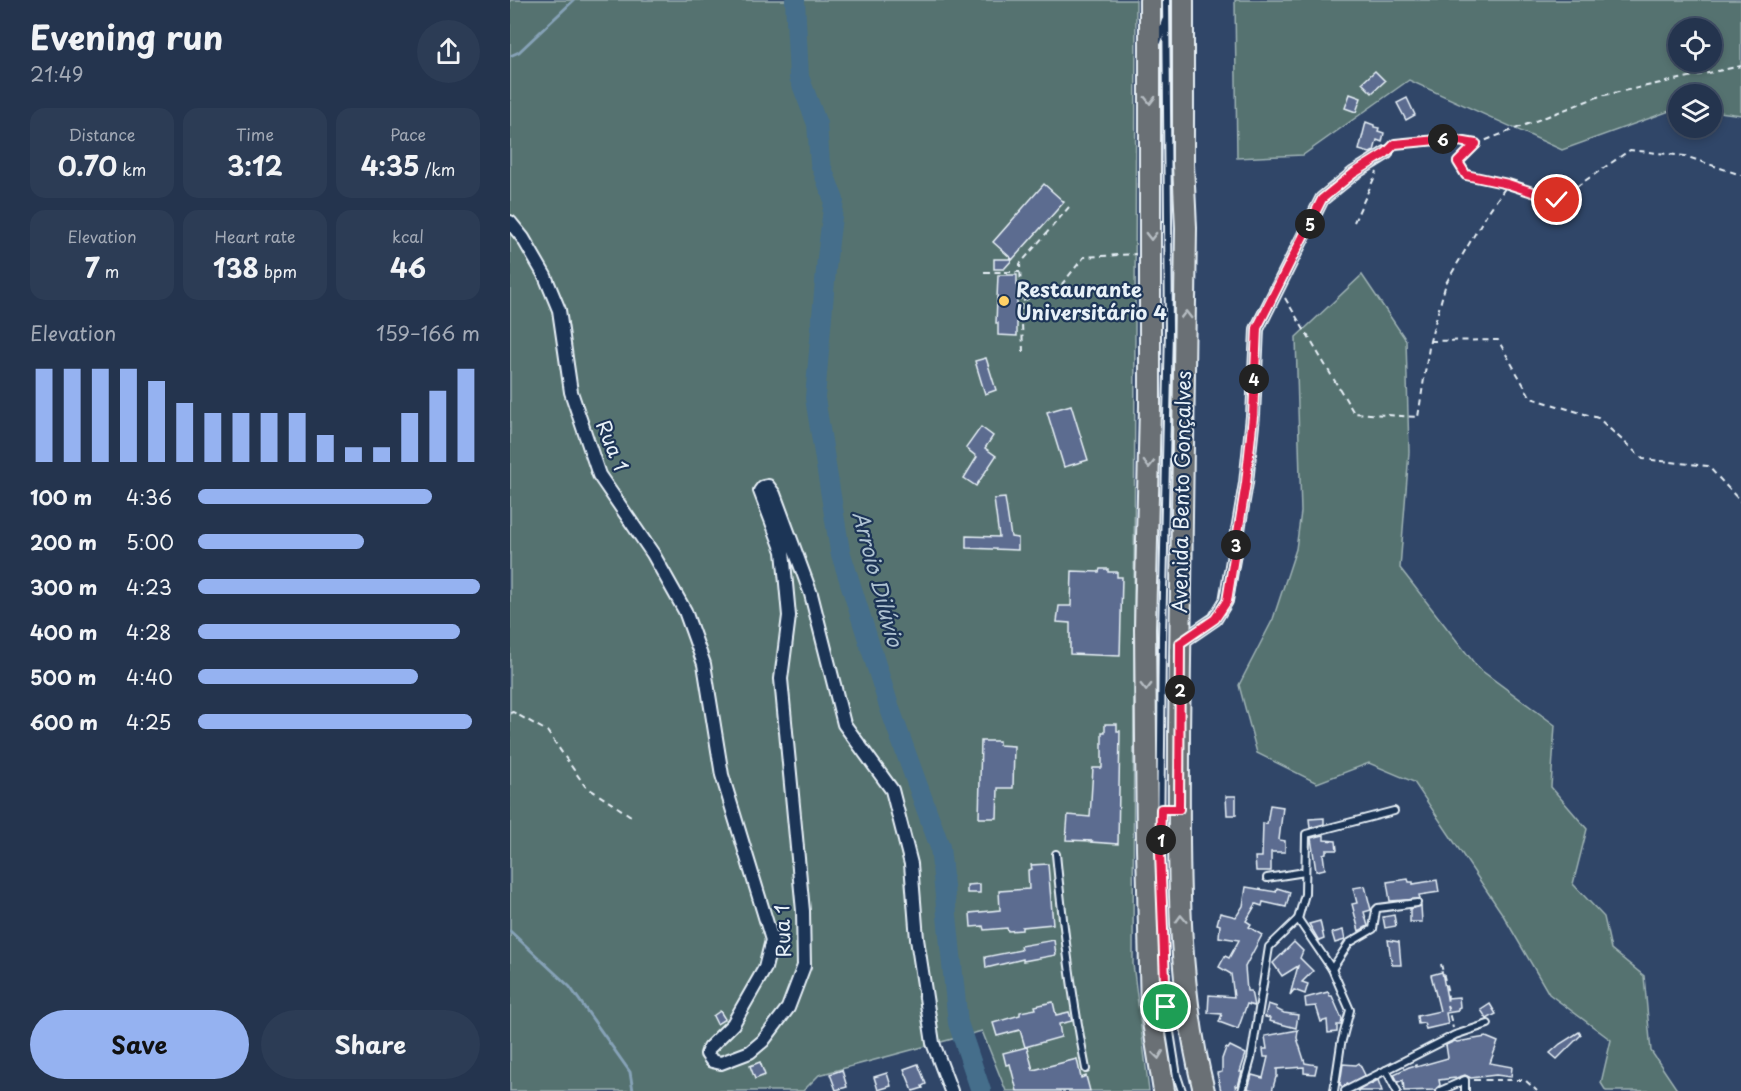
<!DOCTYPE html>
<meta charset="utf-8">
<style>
:root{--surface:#24344e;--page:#2c3c55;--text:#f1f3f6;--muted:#a3aab6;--line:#414f66;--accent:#95b2f1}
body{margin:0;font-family:"Playpen Sans",sans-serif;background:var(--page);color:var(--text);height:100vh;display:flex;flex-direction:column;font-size:22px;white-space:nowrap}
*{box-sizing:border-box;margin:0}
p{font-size:20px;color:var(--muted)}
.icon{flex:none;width:33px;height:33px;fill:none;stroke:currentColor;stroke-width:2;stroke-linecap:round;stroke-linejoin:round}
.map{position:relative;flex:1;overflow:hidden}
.drawer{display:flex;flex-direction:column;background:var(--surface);width:510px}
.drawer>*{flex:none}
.buttons{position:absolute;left:1158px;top:18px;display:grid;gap:12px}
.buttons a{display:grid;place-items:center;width:54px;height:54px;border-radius:50%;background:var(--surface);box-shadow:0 3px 9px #0003,0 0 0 2px var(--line);font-size:30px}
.pin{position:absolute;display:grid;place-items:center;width:51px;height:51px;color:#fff;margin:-26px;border:3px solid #fff;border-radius:50%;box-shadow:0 2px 6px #0007}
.km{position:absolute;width:30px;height:30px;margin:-15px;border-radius:50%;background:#222;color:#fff;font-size:16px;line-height:30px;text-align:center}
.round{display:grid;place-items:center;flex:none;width:63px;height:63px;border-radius:32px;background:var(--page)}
.summary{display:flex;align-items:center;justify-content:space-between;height:102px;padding:0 30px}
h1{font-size:33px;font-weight:700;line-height:45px}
.metrics{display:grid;grid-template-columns:repeat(3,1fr);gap:9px;height:102px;padding:6px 30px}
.metrics div{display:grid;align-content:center;border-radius:15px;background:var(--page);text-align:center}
.metrics b{font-size:26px;font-weight:700}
.metrics small{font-size:16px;font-weight:400}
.metrics p{font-size:16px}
.chart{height:168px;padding:12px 30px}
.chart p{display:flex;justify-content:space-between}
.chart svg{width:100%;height:108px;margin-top:6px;stroke:var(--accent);stroke-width:6}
.primary-button{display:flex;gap:12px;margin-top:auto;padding:12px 30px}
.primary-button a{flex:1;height:69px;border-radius:36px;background:var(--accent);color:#111;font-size:24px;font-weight:700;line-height:69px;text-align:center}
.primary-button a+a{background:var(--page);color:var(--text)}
ul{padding:0 30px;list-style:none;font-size:20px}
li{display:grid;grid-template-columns:96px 72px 1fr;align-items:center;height:45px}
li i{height:15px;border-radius:8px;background:var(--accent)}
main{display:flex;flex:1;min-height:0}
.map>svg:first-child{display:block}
</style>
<main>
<section class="drawer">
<div class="summary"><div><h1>Evening run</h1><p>21:49</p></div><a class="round"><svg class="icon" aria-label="share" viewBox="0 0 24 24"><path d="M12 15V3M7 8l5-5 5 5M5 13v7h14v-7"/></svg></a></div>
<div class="metrics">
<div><p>Distance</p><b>0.70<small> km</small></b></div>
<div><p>Time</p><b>3:12</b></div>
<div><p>Pace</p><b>4:35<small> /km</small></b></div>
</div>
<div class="metrics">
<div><p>Elevation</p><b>7<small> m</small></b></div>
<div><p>Heart rate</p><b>138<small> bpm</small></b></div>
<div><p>kcal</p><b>46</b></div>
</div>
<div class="chart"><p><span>Elevation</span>159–166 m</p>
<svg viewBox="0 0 160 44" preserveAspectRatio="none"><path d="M5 44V6M15 44V6M25 44V6M35 44V6M45 44V11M55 44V20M65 44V24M75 44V24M85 44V24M95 44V24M105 44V33M115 44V38M125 44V38M135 44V24M145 44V15M155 44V6"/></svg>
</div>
<ul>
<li><b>100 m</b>4:36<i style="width:83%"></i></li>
<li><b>200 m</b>5:00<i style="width:59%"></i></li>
<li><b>300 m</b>4:23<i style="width:100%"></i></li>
<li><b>400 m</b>4:28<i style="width:93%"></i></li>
<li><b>500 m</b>4:40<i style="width:78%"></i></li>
<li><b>600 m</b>4:25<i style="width:97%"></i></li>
</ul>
<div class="primary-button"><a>Save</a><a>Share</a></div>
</section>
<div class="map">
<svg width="1231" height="1091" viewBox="0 0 1231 1091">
<rect width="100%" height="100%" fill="#304668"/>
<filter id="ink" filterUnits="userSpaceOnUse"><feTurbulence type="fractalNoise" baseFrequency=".0167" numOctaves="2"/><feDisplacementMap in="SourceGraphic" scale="12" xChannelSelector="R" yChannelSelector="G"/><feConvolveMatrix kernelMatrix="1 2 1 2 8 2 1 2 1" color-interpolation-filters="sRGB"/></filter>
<g filter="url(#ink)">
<g fill="#557270" stroke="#9eb2b4" stroke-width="1.5" fill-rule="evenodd">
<path d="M0,0h626l-3,964 16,127h-143l-24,-60 -163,44 -16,16h-293z"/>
<path d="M725,0h506v115l-29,-4v-17h-34v14l-116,42 -153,-70 -106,75 -66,3zM1168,28h34v34h-34z"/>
<path d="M852,275l44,65 3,112 -9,116 78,100 77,57 -4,62 36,42 -14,55 31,33 7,32 33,27 7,75 27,40h-72l-5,-8 10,-43 -62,-46 -46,-79 -89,-133 -45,-19 -52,20 -60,-30 -18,-68 34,-66 23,-70 5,-37 -5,-175z"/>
</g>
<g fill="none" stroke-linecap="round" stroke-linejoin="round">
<g stroke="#86a2b7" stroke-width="3">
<path d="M0,56l9,-4 55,-52"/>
<path d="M0,931l60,56 60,85 3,19"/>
</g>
<path stroke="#446e8b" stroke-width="20" d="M285,0l4,77 18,47 3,39 14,37 -7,58 -12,140 25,153 50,158 50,138 18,176 23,68"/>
</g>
<g fill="#5c6c90" stroke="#e8f1f8" stroke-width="1.5">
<path d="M865,71l10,10 -13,12 -10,-10z"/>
<path d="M840,94l11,4 -5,14 -11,-4z"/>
<path d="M897,98l8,17 -9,5 -9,-17z"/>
<path d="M856,122l8,3v2l5,1 -1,3 6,2 -2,9 -5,-2 -3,11 -4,2 -11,-3z"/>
<path d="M534,184l20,18 -60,67h-10v-10h18l-19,-17z"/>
<path d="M488,275h19v61l-19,-1v-12h-2z"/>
<path d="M476,358l10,32 -11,4 -10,-33z"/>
<path d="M561,405l17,55 -24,7 -17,-55z"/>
<path d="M471,427l12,9 -8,12 11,8 -20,30 -12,-8 13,-21 -11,-9z"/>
<path d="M495,498l6,39 7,1v12l-52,-2v-12l33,1 -5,-38z"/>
<path d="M590,569h8v3h9v5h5l-2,79 -50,-2v-31l-13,-1 2,-16h12l1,-35 27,1z"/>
<path d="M595,724h12v7h3l-2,113 -27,-2 1,-1 -26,-1 2,-25 22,2 3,-49h9v-36h3z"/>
<path d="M471,741h18v4l15,1 -1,42h-15l-1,30h-18z"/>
<path d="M716,796h10v19h-9z"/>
<path d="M760,805l13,2 -4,33 6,1v11h-14v19h-15l-1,-14h7l1,-34 4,1z"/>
<path d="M814,818v6l-14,4 -1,-9z"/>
<path d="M814,835v5l12,1 1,9h-11v3l-3,1 2,15 -9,2 -5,-33z"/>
<path d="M538,864l5,60 -31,3v3l-14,1 -1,-3 -23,2 -1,-4 -12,1 -1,-14 30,-3 -1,-19 30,-2 -1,-19 4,-1 -1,-4z"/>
<path d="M898,879l1,3h4v2l24,-4 2,12 -20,3 1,4 -30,2 -3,-19z"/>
<path d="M470,884v9h-13v-8z"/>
<path d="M855,886l6,24 -7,2 4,14 -9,5 -7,-27 5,-1 -4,-15z"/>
<path d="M736,887l30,5 1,-4 13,4 -4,15 -23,-5 -1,4 -6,-2 -10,17 5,3 -2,3 13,8 -17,32 2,24h4l3,15 -7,-2 -9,25 -19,-7 3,-8 -14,-1 1,-18 25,2 -3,-23 -12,-7 6,-11 4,2 10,-18 -20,-3 1,-12 -3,-1 3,-11 16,4 7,-11z"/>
<path d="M911,906l1,16h-12v-13z"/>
<path d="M884,915l2,11 -11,2 -2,-11z"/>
<path d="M810,921l4,18 -5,2 -10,-17z"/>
<path d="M833,930l2,10 -10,3 -3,-10z"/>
<path d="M544,940l2,15 -33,6v-2l-37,9 -1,-11 36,-7 -1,-4z"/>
<path d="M878,940l11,2 2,23h-9z"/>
<path d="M784,942l9,9 -3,7 13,13 -11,11 6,2 -3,10 -11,-4 -4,5 8,-29 -16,10 -9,-13z"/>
<path d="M932,972l5,26 12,-1 1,10 -2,1v3l-12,2 2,11 -22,5 -2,-6 -6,1 -1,-8 23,-5 -9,-36z"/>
<path d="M818,992l2,4h2l10,23 -1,6h-4v7l-9,1 -1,-13 -6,2 -5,-16 -10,1 -1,-9z"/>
<path d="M543,1002l3,13 13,-3 3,9 -13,3 2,13 -36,10 -5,-17 -23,6 -4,-13 27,-8v-3l16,-3 -1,-3z"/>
<path d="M758,1004l9,3 -1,2 8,4 14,2 -2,13 -27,-7 1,-3 -5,-1z"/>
<path d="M980,1004l6,10 -9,5 -6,-9z"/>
<path d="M210,1011l5,8 -8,5 -4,-8z"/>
<path d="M788,1030l-1,8 8,25 12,2 -2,9 -11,-1v-6l-27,2v8h-1l-4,14h-15l-9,-2 4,-14 11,3 5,-21h-4l-1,-8h4l-2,-13z"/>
<path d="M1069,1032l2,3 -24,24 -7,-6 10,-9z"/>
<path d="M976,1037l12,5 -8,21 22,4 -1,10 -15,-2 -25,3 -6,-3 -9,3 -17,2 1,5 -5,5 -31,1 -1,-11 -5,2 -4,-8 15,-7 7,-2v2l32,-9 -2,-13 9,-4 2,1z"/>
<path d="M720,1046l16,8 -6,18h2l-4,14 -3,-1 1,6h-15l-4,-18 5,-1v-13l4,-11 2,1z"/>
<path d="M517,1047l6,23 44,-11 4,19 5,-2 4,15h-73l-7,-27 -4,1 -3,-12z"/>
<path d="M250,1062l5,13 -10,4 -5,-13z"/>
<path d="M849,1063l6,12 -23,12 -2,-3 3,-20 13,1z"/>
<path d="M408,1064l8,20 -4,2 1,2 -10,3 -9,-22z"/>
<path d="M332,1070l5,17 -11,3 -6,-16z"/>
<path d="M377,1073l4,13 -13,4 -4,-13z"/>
<path d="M868,1080l4,11h-25z"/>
</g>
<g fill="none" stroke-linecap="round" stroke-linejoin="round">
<defs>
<g id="lane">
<path d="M656,0l3,330 -7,306 -2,216 6,155 11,69 5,15"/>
<path d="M648,42l7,-21"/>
<path d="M546,854c7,72 16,144 30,215"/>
<path d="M757,878l38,-6"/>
<path d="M788,919l7,-25 1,-60 88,-23"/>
<path d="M822,969l18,41 -9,34 -7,47"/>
<path d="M876,1070l11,21"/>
<path d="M732,1091l9,-32 18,-112 29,-28 34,50 17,-26 24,-14 3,-19 2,-2 39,-5"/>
<path d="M835,1091l110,-56 33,-11"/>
<path d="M930,1091l25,-11v11"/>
</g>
<g id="street">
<path d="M0,222l13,16 22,38 14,34 12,82 28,83 54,79 32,57 19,53 18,111 50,165 -7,28 -32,56 -24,24 -2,6 5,7 9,2 29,-11 13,-11 25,-33 16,-42 -1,-55 -22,-232 8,-63 -6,-65 -23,-60 3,-4 5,-1 6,8 37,100 33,130 48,66 19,74 6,75 16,104 18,48"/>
<path d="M670,643l35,-24 11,-18 20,-118 7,-67 4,-87 65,-130 32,-26 32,-20"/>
</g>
<g id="primary">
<path d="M640,0v406l-5,223 2,220 4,160 13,82"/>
<path d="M673,0v164l3,64c-1,170 -6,341 -7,512 0,117 -4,236 25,351"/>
</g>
</defs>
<use href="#lane" stroke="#e8f1f8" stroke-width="10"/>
<use href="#street" stroke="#e8f1f8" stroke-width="16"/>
<use href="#primary" stroke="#e8f1f8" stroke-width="24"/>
<g stroke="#e8f1f8" stroke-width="2" stroke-dasharray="6 4.5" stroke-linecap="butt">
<path d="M966,144l124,-48 141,-30"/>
<path d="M884,145l53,-6 29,5 -18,18 8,13 42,9 49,16 73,-50 55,6 56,19"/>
<path d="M844,222l23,-50"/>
<path d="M474,272h36"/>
<path d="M775,298l69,115 64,4 12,-76 16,-58 40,-68 22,-31"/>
<path d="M513,301l39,-17 22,-27 52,-3"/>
<path d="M920,341l68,-1 33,58 67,20 45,41 65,7 33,36"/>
<path d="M513,352l-3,-88 49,-57"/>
<path d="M0,713l3,-1 34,19 38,55 46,30"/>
<path d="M931,964l7,29 -1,12 6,23"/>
<path d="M964,1080h51l12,11"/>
</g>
<use href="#lane" stroke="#1d3557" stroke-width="6"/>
<use href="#street" stroke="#1d3557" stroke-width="12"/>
<use href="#primary" stroke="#6a7074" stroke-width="20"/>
</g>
<defs><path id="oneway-chevron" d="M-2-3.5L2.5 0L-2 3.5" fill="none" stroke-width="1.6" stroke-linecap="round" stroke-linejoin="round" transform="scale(1.5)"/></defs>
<g stroke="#b6bdc3">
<use href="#oneway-chevron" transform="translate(640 100) rotate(89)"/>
<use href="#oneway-chevron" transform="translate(641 236) rotate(90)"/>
<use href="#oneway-chevron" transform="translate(676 315) rotate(-90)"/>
<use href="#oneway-chevron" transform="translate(639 464) rotate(91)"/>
<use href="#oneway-chevron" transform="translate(636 687) rotate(89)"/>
<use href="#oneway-chevron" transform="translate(671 919) rotate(-92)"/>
<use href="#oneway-chevron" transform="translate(648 1055) rotate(82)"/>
</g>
</g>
<g fill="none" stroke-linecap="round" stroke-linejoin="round" filter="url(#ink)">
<defs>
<path id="route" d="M656,1007l-6,-155 1,-43h18l1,-166 35,-24 12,-18 19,-118 7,-67 4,-88 65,-129 32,-26 32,-20 9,-9 52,-5 29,5 -18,18 8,13 42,9 49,16"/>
</defs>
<use href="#route" stroke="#fff" stroke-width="12"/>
<use href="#route" stroke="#e11d48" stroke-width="8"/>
</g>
<circle fill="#ffd166" stroke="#1d3557" stroke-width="2" cx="494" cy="301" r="6"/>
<g text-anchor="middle" stroke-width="4.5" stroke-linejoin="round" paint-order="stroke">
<g font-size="20" font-weight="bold" fill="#e8f1f8" stroke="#1d3557" text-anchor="start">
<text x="506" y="297">Restaurante<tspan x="506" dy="23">Universitário 4</tspan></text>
</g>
<g font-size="20" fill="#e8f1f8" stroke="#1d3557">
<text transform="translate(102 446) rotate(68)" y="7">Rua 1</text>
<text transform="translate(672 492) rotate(-89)" y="7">Avenida Bento Gonçalves</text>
<text transform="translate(273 931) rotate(-92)" y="7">Rua 1</text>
</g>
<g font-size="21" font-style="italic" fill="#afc3d2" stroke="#1d3557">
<text transform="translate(367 579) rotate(75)" y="7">Arroio Dilúvio</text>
</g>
</g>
</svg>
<div class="buttons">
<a><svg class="icon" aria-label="locate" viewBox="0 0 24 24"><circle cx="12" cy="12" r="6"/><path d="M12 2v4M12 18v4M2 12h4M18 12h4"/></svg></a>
<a><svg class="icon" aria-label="layers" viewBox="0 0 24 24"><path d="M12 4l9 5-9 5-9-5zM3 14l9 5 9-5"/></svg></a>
</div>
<div class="pin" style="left:656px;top:1007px;background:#1e9e55"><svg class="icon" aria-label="arrive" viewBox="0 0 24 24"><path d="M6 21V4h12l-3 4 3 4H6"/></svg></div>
<div class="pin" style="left:1047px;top:200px;background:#d93025"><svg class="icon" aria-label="check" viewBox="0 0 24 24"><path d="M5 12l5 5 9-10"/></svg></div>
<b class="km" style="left:651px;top:840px">1</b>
<b class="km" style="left:670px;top:690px">2</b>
<b class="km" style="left:726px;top:545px">3</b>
<b class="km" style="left:744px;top:379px">4</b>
<b class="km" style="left:800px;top:224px">5</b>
<b class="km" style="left:933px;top:139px">6</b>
</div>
</main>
